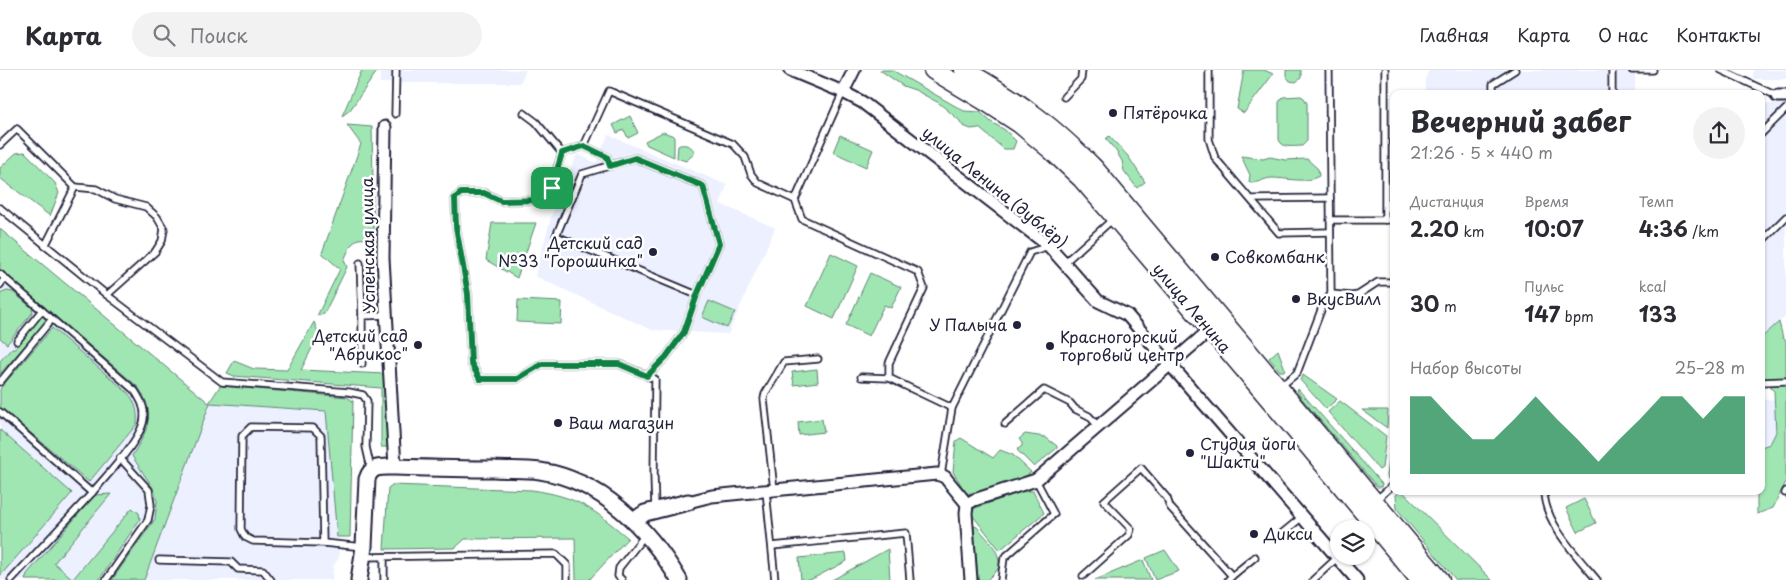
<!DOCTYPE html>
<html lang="ru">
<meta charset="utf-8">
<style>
:root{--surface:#fff;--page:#f2f2f3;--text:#2b2b33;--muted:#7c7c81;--line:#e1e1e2;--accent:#0b8043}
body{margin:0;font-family:"Playpen Sans",sans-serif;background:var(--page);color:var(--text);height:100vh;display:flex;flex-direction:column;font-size:19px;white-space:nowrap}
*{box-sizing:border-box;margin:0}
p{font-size:16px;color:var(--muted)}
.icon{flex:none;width:28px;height:28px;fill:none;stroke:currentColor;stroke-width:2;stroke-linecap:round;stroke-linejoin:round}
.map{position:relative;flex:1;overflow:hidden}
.panel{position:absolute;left:1390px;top:20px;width:375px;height:405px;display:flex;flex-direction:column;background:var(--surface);border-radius:10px;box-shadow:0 1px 4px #0004}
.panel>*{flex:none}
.fabs{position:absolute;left:1330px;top:450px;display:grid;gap:10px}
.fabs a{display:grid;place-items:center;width:45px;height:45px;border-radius:50%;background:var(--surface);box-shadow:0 1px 4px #0004;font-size:25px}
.pin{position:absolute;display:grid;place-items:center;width:42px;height:42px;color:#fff;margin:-21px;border-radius:10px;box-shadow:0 2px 8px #0006}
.round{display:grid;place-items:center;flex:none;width:52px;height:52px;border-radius:26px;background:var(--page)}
.headline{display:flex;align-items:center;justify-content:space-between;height:85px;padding:0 20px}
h1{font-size:28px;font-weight:700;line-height:38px}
.metrics{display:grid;grid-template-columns:repeat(3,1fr);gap:8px;height:85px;padding:5px 20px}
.metrics div{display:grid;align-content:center}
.metrics b{font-size:21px;font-weight:700}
.metrics small{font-size:14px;font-weight:400}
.metrics p{font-size:14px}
.chart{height:140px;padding:10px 20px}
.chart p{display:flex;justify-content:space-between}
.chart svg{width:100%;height:90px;margin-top:5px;fill:var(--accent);opacity:.7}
header{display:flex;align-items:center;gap:30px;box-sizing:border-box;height:70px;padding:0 25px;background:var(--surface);border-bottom:1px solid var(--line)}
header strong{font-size:24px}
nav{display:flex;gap:28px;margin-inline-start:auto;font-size:18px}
.search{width:350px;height:45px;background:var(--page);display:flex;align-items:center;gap:12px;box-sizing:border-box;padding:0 18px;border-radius:28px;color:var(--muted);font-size:19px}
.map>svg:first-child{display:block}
</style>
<header>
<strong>Карта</strong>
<div class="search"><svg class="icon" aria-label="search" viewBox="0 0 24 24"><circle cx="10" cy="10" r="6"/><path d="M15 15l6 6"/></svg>Поиск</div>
<nav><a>Главная</a><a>Карта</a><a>О нас</a><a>Контакты</a></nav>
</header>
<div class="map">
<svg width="1786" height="510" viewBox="0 0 1786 510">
<rect width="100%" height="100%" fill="#fff"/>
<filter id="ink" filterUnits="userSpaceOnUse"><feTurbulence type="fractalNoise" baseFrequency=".02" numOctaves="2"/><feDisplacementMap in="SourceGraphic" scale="10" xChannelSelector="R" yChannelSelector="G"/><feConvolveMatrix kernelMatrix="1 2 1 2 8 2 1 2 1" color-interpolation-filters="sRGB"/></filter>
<g filter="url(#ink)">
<g fill="#ecf0ff">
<path d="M381,0h145l-6,13h-140z"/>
<path d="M1429,0h206v24h-210v-14z"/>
<rect x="1753" y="0" width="33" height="9"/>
<path d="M1761,34h21l4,4v208l-25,22z"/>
<path d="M608,65l119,50 -7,19 55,24 -47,106 -76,-4 -117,-54 17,-62 25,-60 19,9z"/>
<path d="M0,159l210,174 117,8 12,147 -6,8 -1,14h-332z"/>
<path d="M1781,329v79h-20v-78z"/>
</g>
<g fill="#a0e6b2" stroke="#618476">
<path d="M362,0h16l-28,40 -8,6z"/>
<path d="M880,0h12l72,41 16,1 11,10 14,8 11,11 -3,8h-9l-25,-21 -8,1 -8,-3 -4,-6 -20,-17 -24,-13 -12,-4z"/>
<path d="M1244,0h20l9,4 -29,39 -7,-4z"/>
<path d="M1286,0h15v8l-5,4 -6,-1 -4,-5z"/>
<path d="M1301,26l3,2 3,5v38l-5,5c-8,0 -19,3 -23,-6v-38l4,-5z"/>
<path d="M630,46l8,17 -10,5 -4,-8 -7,3 -4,-8z"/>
<path d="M347,55l25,2 2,111 -16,1 -7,6 -7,15 3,7 -23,47 -7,2 23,-47 -18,-16 39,-109z"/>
<path d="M663,62l11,4v21l-27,-12 -2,-4z"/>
<path d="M840,65l33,15 -7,17 -33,-15z"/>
<path d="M1109,66l19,20 17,26 -8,6 -13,-17 -2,-10 -6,-10 -10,-12z"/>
<path d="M680,75c7,-1 12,1 15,8l-9,8 -9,-3 1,-12z"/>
<path d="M25,82l30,31 4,10 -9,23 -50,-38v-10l16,-15z"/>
<path d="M1241,86l22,3 7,-2 15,3 22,-1 11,10 1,7c-13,8 -32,2 -47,2 -9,0 -12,6 -23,4l1,-7z"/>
<path d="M492,153h44l-19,55 -31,-18z"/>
<path d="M0,159l209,174 11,-17 127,11 6,4 -3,136h-13l-11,-126 -116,-8 -66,177h-32l43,-61 2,-18 -4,-13 -21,-32c15,-25 25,-42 6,-69l-138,-118z"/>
<path d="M831,183l27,13 -24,53 -27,-13z"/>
<path d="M870,203l31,14 -10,21 -7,-3 -15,31 -23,-11z"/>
<path d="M7,221l6,1 19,16 1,4 -26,32 -7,-6v-44z"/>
<path d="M518,230l44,2 -1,22 -44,-2z"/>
<path d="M709,231l26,11 -8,16 -25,-11z"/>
<path d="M42,246l5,4 -47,54v-13l12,-13h3z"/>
<path d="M314,252l5,12 -18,36 84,4 5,73h-9v-59l-147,-12 -7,-3 7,-12 20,8 33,1z"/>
<path d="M1779,252l4,16 3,2v142l-13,26 -16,6v-23h4v-44l9,-3 6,-12 -2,-41 -13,-12v-41z"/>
<path d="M52,258l76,65c8,10 10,18 9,31l-48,58 -89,-75v-18z"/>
<path d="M1278,280l7,19 -1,2h-4l-11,-13z"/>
<path d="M817,299l1,13 -24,3 -2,-13z"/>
<path d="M1303,305l34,24 -11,10 -26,-29z"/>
<path d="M1298,319l84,95 -1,3h-4l-74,-87 -6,-8z"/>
<path d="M1340,331l46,35 -4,32 -3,2 -51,-58z"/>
<path d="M1362,340h26l-1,18z"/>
<path d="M822,349l2,13 -25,3 -1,-13z"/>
<path d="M0,360l72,63 -71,82 -1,-1z"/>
<path d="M1025,364l20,3 12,9v2l-23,19 -17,-17 5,-4v-3l-3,-4z"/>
<path d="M961,368l32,20 7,-8 13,5 18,17c-7,8 -55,24 -65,21l-13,-21 3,-31z"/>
<path d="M1392,368h2v36l-6,5 -1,-3z"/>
<path d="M392,415l140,5c47,7 61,19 96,48l-39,42h-13l-1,-42 -110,1 -10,9 -71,1 4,-61z"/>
<path d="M1024,421h9l11,22 -44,37 -27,-34 -1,-3 3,-5z"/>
<path d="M1400,421h2l90,89h-36l-59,-71 -1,-14z"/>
<path d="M111,424l-57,69 19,16 59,-71 7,5 1,6 -41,61h-74l2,-6 68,-79z"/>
<path d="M1584,429l12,24 -18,9 -12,-24z"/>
<path d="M974,456l3,1c10,12 26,25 21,42l-11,11h-9z"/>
<path d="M888,479l2,31h-58z"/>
<path d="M1165,480l14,21 -24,9 -9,-22z"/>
<path d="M846,483l1,8 -37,19h-9l-2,-22z"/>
<path d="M1143,490l8,20h-56z"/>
</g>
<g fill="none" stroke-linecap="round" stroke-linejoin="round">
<defs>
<g id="lane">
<path d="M1209,0v69l6,19 64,75 51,-1"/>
<path d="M1385,0v150"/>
<path d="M1612,0v24"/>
<path d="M1632,0h21"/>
<path d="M1721,0l56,26"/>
<path d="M1493,24v-10l22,-14"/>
<path d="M1064,27l17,-18 1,-9"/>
<path d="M524,43l12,9 26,31"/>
<path d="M395,44l1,-44"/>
<path d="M1761,64l25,-25"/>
<path d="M0,75l17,-16 58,58 -30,59"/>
<path d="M584,76l23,11 3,9"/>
<path d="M75,117l21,2 19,10 31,8 11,10 7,12 -2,12 -7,11 -48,43"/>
<path d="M1251,129l79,-1"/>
<path d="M795,130l48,-108"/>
<path d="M0,138l107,87 115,87 127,10 14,3 4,6 -1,46 5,22"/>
<path d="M1330,150h64"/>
<path d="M1761,172l25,-25"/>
<path d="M360,193l2,53"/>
<path d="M1064,193l49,-44"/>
<path d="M0,204l135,117c5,8 10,16 9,26 0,20 -38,59 -52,76"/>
<path d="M0,215l5,-7"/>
<path d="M1331,224l21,2 6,-1 20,-13h16"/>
<path d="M17,271l25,-31"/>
<path d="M362,294v-48l24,-1"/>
<path d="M647,306l19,-19 18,-25 13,-37 22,-51 -16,-58 -68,-28 -53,16 -26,62 141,59"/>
<path d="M861,307l28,1"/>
<path d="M0,312l52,-63"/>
<path d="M1761,312l25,-1"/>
<path d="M1281,316l16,-13 26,-68 8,-11 -2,-224"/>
<path d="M0,342l92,81 -81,87"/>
<path d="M1005,354l39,-34 26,13 5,6 14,7 9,10"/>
<path d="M941,405l11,-67 78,-156 19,-6"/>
<path d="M774,420l-10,-91 1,-5 19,-32 34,-3"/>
<path d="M766,421l9,89"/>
<path d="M1544,421c0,32 34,66 53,89"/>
<path d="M1785,423l1,-2"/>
<path d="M1376,430l18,-16"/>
<path d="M655,439l-1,-34 1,-96 -36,-15h-77l-25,15h-37l-9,-16 -3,-69 -12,-67 -1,-29 6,-5h24l16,8 42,-1 8,-12 11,-35 22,-7 25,-55 124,53 12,13 6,17 7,9 37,17 7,19 116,53 6,16 -35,75v15l63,30"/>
<path d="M1280,465l22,-18"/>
<path d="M323,473l-2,-107 -8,-8 -62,-1 -9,9 -1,93 4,8 8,4 70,2 41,4"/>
<path d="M772,476l134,-13 4,47"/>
<path d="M363,487l193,-3 11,11v15"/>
<path d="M159,490l72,2 7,7 25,1 8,10"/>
<path d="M1083,506l46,-41 2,-6 -27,-28 37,-33 26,30 3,9 62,69 -4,4"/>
<path d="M1232,506l23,-19"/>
<path d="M106,510l42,-60 3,-15 -2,-15 -29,-32"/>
<path d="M384,510v-23"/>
<path d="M622,510l-4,-4 1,-8 26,-33"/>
<path d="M1001,510l3,-22 50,-44 -18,-34"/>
<path d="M1313,510l25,-23"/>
</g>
<g id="street">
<path d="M790,0l53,22 19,10 187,144 49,55 29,14 230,265"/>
<path d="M843,22l11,-22"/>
<path d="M1777,26h9"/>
<path d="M385,57l-2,131 12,209"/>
<path d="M688,432l24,-6 225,-22 8,3 3,4 19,23"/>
<path d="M971,510l-5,-67 1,-9 7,-4 62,-20 174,-150"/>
</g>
<g id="secondary">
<path d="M635,450l10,-7 43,-11"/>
<path d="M359,510l5,-33 3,-68c4,-14 15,-12 28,-12 33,1 66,2 99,2 15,1 31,0 46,2 61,9 109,58 139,109"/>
</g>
<g id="primary">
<path d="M933,0l55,33 32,21 30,25 32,30 33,38 156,184 149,179"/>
<path d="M964,0c23,13 45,26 66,42 23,16 44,36 64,56l346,412"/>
</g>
</defs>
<use href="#lane" stroke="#22223b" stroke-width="9"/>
<use href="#street" stroke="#22223b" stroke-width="15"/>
<use href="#secondary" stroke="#22223b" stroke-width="19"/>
<use href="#primary" stroke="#22223b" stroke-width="21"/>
<use href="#lane" stroke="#fff" stroke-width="5.5"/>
<use href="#street" stroke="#fff" stroke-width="11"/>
<use href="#secondary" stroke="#fff" stroke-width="15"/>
<use href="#primary" stroke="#fff" stroke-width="18"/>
</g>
</g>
<g fill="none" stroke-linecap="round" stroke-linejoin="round" filter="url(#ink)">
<defs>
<path id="route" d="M584,76l23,11 3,9 25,-8 68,28 16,58 -22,51 -13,37 -18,25 -19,19 -28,-12h-77l-25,15h-37l-9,-16 -3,-69 -12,-67 -1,-29 6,-5h23l17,8 42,-1 9,-12 10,-35z"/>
</defs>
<use href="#route" stroke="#fff" stroke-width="10"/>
<use href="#route" stroke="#0b8043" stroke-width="6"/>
</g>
<g fill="#22223b" stroke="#fff" stroke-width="2">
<circle cx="1113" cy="43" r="5"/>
<circle cx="653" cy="182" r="5"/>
<circle cx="1215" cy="187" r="5"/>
<circle cx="1296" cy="229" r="5"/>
<circle cx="1017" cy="255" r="5"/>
<circle cx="418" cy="275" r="5"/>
<circle cx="1050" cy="276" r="5"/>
<circle cx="558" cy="353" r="5"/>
<circle cx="1190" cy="383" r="5"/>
<circle cx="1254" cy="464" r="5"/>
</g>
<g text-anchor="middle" stroke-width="5" stroke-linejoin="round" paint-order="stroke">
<g font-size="16" fill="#22223b" stroke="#fff" text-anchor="start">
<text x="1123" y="49">Пятёрочка</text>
<text x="643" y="179" text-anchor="end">Детский сад<tspan x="643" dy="18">№33 "Горошинка"</tspan></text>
<text x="1225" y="193">Совкомбанк</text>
<text x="1306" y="235">ВкусВилл</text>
<text x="1007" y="261" text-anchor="end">У Палыча</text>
<text x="408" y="272" text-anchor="end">Детский сад<tspan x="408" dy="18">"Абрикос"</tspan></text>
<text x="1060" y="273">Красногорский<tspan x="1060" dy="18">торговый центр</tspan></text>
<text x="568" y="359">Ваш магазин</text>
<text x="1200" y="380">Студия йоги<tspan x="1200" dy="18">"Шакти"</tspan></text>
<text x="1264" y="470">Дикси</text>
</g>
<g font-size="16" fill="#22223b" stroke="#fff">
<text transform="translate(995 117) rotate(39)" y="6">улица Ленина (дублёр)</text>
<text transform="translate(368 175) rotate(-91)" y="6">Успенская улица</text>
<text transform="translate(1192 238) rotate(50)" y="6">улица Ленина</text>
</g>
</g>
</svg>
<div class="fabs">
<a><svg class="icon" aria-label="layers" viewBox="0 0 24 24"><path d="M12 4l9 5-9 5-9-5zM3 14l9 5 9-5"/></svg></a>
</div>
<div class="pin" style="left:552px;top:118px;background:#1e9e55"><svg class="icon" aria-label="arrive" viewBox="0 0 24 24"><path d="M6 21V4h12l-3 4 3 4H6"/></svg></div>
<section class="panel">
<div class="headline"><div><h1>Вечерний забег</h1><p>21:26 · 5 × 440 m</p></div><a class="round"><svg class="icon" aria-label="share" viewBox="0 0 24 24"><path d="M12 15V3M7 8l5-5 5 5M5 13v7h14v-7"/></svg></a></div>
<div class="metrics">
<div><p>Дистанция</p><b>2.20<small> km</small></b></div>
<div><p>Время</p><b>10:07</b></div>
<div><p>Темп</p><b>4:36<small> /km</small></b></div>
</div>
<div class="metrics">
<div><b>30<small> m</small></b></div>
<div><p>Пульс</p><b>147<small> bpm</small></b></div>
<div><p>kcal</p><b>133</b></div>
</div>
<div class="chart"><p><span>Набор высоты</span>25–28 m</p>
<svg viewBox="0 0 160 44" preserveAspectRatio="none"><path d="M0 44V6L10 6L20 17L30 27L40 27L50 17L60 6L70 17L80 27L90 38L100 27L110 17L120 6L130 6L140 17L150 6L160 6V44z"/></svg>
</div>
</section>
</div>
